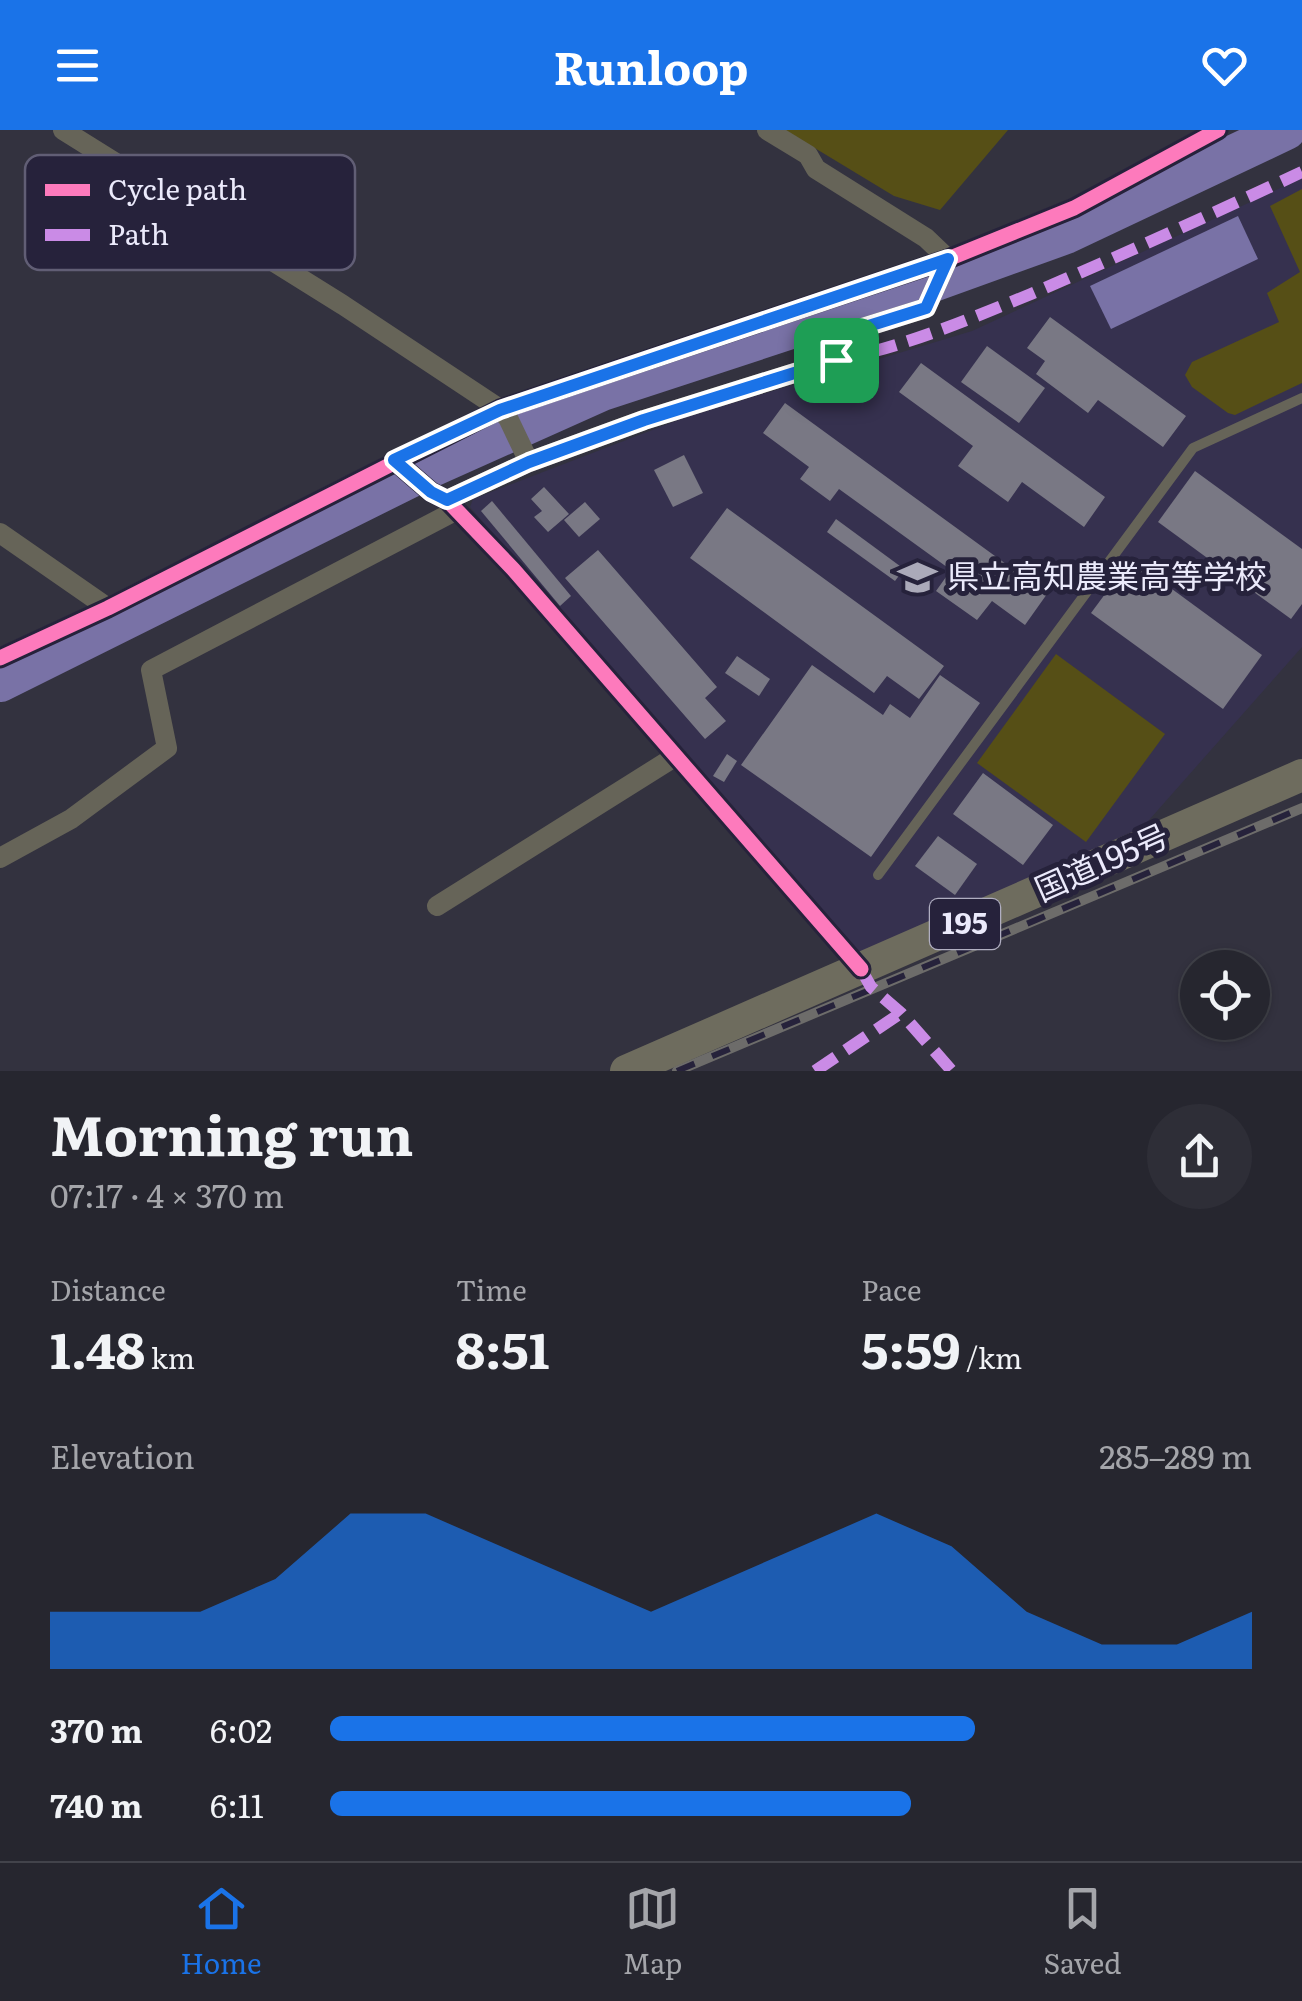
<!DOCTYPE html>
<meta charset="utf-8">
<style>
:root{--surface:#26262f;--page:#2e2e37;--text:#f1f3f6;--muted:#a4a5aa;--line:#42434b;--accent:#1a73e8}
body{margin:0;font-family:Literata,"Noto Sans JP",serif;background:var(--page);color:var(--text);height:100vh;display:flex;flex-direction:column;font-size:38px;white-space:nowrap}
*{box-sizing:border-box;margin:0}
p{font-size:32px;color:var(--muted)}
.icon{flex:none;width:55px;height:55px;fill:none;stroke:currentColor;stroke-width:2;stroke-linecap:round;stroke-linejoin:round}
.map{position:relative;height:941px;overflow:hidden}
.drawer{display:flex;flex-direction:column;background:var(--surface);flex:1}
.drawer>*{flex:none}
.tools{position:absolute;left:1180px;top:820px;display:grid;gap:20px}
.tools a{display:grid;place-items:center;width:90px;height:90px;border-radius:50%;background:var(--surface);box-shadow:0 2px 8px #0004,0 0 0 2px var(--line);font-size:50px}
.pin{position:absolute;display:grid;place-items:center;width:85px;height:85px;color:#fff;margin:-42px;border-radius:20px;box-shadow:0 5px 15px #0006}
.round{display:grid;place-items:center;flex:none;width:105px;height:105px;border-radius:52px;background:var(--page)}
.headline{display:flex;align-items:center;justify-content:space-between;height:170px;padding:0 50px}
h1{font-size:55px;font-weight:700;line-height:75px}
.stats{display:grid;grid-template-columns:repeat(3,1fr);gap:15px;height:170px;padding:10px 50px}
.stats div{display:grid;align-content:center}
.stats b{font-size:50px;font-weight:700}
.stats small{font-size:28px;font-weight:400}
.stats p{font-size:28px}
.chart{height:280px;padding:20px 50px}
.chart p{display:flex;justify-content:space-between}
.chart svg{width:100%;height:180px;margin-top:10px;fill:var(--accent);opacity:.7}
ul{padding:0 50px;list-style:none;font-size:32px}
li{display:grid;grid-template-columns:160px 120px 1fr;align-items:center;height:75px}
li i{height:25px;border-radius:12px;background:var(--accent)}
header{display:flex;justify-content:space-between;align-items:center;height:130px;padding:0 50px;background:var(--accent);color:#fff;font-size:45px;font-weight:700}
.dock{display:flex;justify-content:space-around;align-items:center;height:140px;border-top:2px solid var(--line);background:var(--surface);font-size:28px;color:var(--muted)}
.dock a{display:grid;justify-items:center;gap:5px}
.dock .selected{color:var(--accent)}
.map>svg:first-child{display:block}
</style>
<header><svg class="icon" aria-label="menu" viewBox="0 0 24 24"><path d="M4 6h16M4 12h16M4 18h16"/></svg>Runloop<svg class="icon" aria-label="heart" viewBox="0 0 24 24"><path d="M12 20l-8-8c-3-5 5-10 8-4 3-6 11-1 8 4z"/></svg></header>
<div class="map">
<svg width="1302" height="941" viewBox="0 0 1302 941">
<rect width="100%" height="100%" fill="#33323f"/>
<path fill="#36314f" d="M1302,48v469l-160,181 -280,129 -392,-450 3,-8 213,-82 286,-86z"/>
<g fill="#564f16">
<path d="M785,0h223l-68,80 -46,-14z"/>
<path d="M1302,59v194l-67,32 -7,-2 -36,-26 -7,-12 7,-13 87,-40 -12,-29 33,-21 -30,-66z"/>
<path d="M1056,524l109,80 -79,108 -109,-79z"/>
</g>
<path fill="#7972a6" d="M1238,86l20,43 -147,70 -21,-43z"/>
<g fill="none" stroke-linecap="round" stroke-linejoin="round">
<path stroke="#7972a6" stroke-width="40" d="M0,552l432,-215 170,-76 320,-105 144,-52 220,-104"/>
</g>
<g fill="#797884">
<path d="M1050,187l136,99 -23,31 -65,-47 -10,13 -52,-39 9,-13 -18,-13z"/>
<path d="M987,216l58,42 -26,35 -58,-41z"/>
<path d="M921,233l184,134 -21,30 -62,-45 -14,20 -50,-36 15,-20 -74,-54z"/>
<path d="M785,273l262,191 -22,31 -33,-24 -15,19 -41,-29 15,-21 -112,-81 -9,12 -30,-22 9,-12 -46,-34z"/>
<path d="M684,325l19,38 -30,14 -19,-37z"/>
<path d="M1195,341l107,78v55l-11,15 -133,-97z"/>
<path d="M544,357l25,27 -21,18 -14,-15 8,-6 -11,-12z"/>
<path d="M492,371l79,95 -11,10 -79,-95z"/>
<path d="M585,372l15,17 -21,18 -15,-17z"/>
<path d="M727,378l217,158 -25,33 -32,-23 -13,17 -184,-135z"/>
<path d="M836,389l68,50 -9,12 -68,-49z"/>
<path d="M598,420l119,137 -12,11 21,23 -21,18 -140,-161z"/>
<path d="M1131,429l131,96 -39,54 -132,-96z"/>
<path d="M737,526l33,23 -11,17 -34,-23z"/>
<path d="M812,535l71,50 7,-11 20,14 30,-43 40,28 -109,154 -130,-92z"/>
<path d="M727,624l10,7 -13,21 -11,-6z"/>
<path d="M983,643l70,52 -30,40 -70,-51z"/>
<path d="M938,706l39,28 -22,31 -40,-29z"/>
</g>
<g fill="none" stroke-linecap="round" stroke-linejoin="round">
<path stroke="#666458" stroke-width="10" d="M878,745l315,-427 109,-50"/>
<g stroke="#666458" stroke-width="20">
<path d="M63,0l280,175 157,104 8,9 21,44"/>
<path d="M394,330l37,32 16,8 66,69 348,400"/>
<path d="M447,370l82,-38 115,-42 192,-60 23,-31 67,-21 22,-49 -22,-21 -110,-69 -8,-14 -41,-25"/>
<path d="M0,403l108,75"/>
<path d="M0,528l108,-50 392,-199 448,-150 126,-51 144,-78"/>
<path d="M0,728l71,-39 96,-71 -16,-78 306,-160"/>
<path d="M437,776l239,-150"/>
</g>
<path stroke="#6e6c5e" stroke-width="32" d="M626,941l676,-296"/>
<defs>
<path id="rail" d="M677,941l625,-263"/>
</defs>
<use href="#rail" stroke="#6d6c6a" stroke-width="10"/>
<use href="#rail" stroke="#26223b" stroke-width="6" stroke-dasharray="19" stroke-linecap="butt"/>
<g stroke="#ca8be6" stroke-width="12" stroke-dasharray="25 12" stroke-linecap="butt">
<path d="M836,230c68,-13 131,-40 195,-66 91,-39 181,-80 271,-122"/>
<path d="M861,839l10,18 30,26 51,58"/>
<path d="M815,941l86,-58"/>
</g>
<defs>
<g id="cycleway">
<path d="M394,330l37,32 16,8 66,69 348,400"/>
<path d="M0,528l108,-50 392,-199 448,-150 126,-51 144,-78"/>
</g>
</defs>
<use href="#cycleway" stroke="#26223b" stroke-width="21"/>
<use href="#cycleway" stroke="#fd7abc" stroke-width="15"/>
</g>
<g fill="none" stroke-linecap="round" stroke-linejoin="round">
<defs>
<path id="route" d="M948,129l-22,49 -67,21 -23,31 -192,60 -115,42 -82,38 -16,-8 -37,-32 106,-50z"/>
</defs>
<use href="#route" stroke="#fff" stroke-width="20"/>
<use href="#route" stroke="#1a73e8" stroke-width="12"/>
</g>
<defs>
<symbol id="school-bare" viewBox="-9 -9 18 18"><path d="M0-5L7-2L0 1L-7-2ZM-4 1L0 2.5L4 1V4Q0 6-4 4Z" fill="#abaab9" stroke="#26223b" stroke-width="2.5" paint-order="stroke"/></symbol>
</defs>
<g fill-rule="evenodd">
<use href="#school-bare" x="890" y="420" width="55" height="55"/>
</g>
<g text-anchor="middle" stroke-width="10" stroke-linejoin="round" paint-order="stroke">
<rect fill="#26223b" stroke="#b0aec1" stroke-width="2.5" x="930" y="769" width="70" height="50" rx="8"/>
<g font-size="30" font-weight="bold" fill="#ebeafb">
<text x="965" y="804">195</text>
</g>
<g font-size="32" fill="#ebeafb" stroke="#26223b" text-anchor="start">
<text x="947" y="458">県立高知農業高等学校</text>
</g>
<g font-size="32" fill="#ebeafb" stroke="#26223b">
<text transform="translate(1102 733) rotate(-24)" y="11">国道195号</text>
</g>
</g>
<rect x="25" y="25" width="330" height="115" rx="15" fill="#26223b" stroke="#615e75" stroke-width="2.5"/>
<rect x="45" y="54" width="45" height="12" fill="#fd7abc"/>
<rect x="45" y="99" width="45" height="12" fill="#ca8be6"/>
<g font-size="28" fill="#ebeafb">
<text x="108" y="70">Cycle path</text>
<text x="108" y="115">Path</text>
</g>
</svg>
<div class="tools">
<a><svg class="icon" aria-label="locate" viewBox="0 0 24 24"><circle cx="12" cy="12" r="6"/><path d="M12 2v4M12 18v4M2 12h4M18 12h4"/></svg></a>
</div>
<div class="pin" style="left:836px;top:230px;background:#1e9e55"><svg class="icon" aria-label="arrive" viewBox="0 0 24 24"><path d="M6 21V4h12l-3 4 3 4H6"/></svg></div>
</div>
<section class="drawer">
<div class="headline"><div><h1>Morning run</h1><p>07:17 · 4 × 370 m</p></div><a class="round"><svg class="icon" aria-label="share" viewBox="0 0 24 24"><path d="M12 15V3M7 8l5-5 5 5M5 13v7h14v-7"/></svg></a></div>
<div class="stats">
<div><p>Distance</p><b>1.48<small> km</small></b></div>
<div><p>Time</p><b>8:51</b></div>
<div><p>Pace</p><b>5:59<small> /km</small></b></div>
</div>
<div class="chart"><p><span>Elevation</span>285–289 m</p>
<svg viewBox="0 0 160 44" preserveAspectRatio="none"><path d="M0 44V30L10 30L20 30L30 22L40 6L50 6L60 14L70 22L80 30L90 22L100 14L110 6L120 14L130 30L140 38L150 38L160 30V44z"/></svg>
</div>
<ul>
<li><b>370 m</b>6:02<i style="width:70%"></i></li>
<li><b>740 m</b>6:11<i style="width:63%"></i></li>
</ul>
</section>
<nav class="dock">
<a class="selected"><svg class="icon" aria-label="home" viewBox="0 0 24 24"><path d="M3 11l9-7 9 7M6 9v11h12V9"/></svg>Home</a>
<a><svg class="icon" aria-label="map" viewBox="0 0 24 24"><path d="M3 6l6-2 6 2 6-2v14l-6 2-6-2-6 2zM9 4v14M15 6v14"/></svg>Map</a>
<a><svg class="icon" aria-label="saved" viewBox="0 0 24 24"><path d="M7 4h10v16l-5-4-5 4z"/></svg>Saved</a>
</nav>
